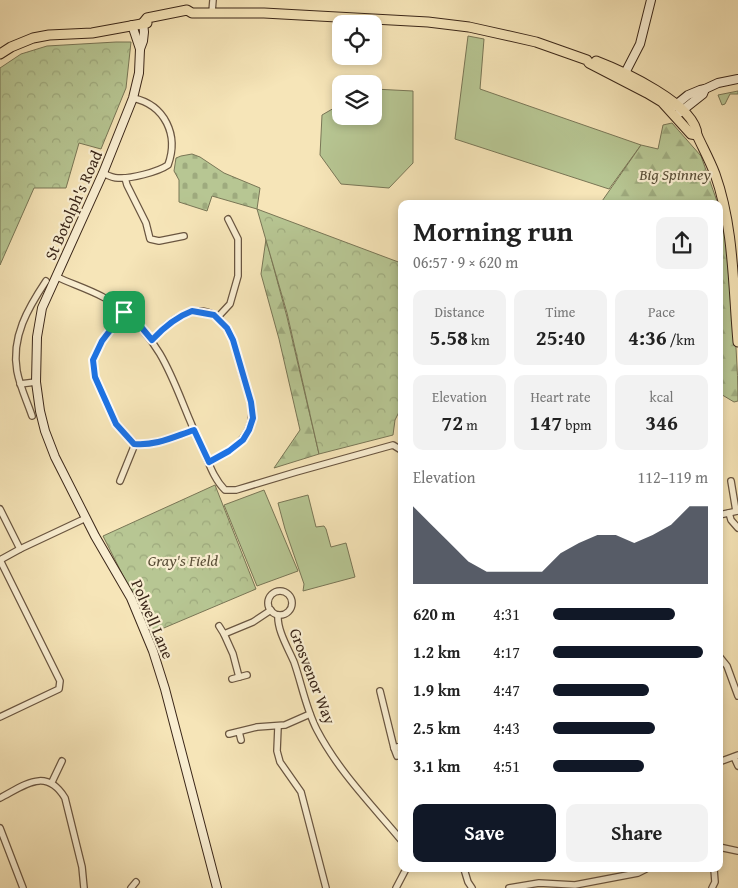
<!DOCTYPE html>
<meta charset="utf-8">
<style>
:root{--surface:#fff;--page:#f2f2f2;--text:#222;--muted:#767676;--accent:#111827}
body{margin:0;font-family:"Gentium Book Plus",serif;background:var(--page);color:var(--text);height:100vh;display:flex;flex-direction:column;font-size:19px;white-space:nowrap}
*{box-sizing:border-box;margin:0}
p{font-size:16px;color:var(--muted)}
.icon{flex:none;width:28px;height:28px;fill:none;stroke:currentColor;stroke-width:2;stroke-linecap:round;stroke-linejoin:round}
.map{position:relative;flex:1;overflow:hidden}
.sheet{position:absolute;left:398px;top:200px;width:325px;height:672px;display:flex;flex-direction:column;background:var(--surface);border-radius:10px;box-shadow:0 2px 8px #0003}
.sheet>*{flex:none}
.controls{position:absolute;left:332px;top:15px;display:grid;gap:10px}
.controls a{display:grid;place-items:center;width:50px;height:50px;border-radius:10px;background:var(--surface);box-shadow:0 2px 8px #0003;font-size:25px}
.pin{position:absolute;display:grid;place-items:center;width:42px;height:42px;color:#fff;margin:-21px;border-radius:10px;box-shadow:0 2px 8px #0006}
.round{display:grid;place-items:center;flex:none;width:52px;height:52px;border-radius:10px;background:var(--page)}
.summary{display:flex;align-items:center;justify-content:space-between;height:85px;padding:0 15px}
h1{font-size:28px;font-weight:700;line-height:38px}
.figures{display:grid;grid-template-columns:repeat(3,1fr);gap:8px;height:85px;padding:5px 15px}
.figures div{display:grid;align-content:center;border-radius:10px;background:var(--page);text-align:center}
.figures b{font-size:21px;font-weight:700}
.figures small{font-size:14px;font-weight:400}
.figures p{font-size:14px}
.chart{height:140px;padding:10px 15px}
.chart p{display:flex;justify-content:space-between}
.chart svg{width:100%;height:90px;margin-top:5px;fill:var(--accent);opacity:.7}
.button{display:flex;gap:10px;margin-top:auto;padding:10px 15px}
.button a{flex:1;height:58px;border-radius:10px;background:var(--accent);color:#fff;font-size:20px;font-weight:700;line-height:58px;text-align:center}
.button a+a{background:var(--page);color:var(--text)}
ul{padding:0 15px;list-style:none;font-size:16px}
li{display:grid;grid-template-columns:80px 60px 1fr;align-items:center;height:38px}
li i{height:12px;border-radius:6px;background:var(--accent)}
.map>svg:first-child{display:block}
</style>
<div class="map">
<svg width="738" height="888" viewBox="0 0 738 888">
<defs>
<pattern id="forest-firs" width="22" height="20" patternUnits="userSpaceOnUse" patternTransform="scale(1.25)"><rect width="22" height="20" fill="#b7c693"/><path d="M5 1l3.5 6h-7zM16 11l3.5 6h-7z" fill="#9eaa7e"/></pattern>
<pattern id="cemetery-stones" width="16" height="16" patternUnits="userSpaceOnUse" patternTransform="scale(1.25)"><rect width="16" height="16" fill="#b7c693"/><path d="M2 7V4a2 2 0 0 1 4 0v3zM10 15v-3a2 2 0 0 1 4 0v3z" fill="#9eaa7e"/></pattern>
<pattern id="park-crowns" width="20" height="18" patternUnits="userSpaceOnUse" patternTransform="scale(1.25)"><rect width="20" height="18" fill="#b7c693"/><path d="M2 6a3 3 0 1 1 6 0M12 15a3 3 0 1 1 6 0" fill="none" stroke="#9eaa7e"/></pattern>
</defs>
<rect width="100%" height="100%" fill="#f6e5b8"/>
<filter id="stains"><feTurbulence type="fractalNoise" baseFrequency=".004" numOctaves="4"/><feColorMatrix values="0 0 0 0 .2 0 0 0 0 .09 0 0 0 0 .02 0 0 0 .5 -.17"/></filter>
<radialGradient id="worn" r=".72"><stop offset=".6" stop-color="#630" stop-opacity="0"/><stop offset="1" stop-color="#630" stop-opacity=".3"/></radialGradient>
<g fill="#b7c693" stroke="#797656">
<path d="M468,36l16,3 -4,50 161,56 -32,44 -154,-50z"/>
<path d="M374,89l39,2v72l-24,25 -48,-4 -21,-29 2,-40 19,-11v12h33z"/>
<path d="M738,91v3h-8l-5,10 -3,1 -4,-10z"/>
<path d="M264,490l34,81 -41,15 -33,-81z"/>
<path d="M308,495l8,32 8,-1 2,3 5,18 15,-4 9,34 -52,14 1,-7 -19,-55 -7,-26z"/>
</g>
<g fill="url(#forest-firs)" stroke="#797656">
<path d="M672,123l29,33 17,48h-118l41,-59 17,4 5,-24z"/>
<path d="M719,207c9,29 10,61 13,91 3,35 6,69 6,103l-4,1 -15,-9z"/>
<path d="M266,239l21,78 32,137 -45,14 26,-38 -21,-91 -18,-65z"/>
</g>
<path fill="url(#cemetery-stones)" stroke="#797656" d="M192,154l8,3 24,16 36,15 -3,21 -45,-13 -5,15 -28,-9v-22l-5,-9 2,-13 5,-2z"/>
<g fill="url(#park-crowns)" stroke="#797656">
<path d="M116,42h15l-5,46 -25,61 -22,-6 -13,45h-32l-34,77v-197l21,-14 26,-8z"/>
<path d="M257,209l144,54v145l-6,12 -2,15 -74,19 -32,-141z"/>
<path d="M215,485l41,104 -104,44 -49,-97z"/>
</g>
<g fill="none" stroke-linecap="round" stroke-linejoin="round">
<defs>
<g id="street">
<path d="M212,12l1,-12"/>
<path d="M103,173c4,2 9,5 15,5 12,1 40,-6 50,-13 11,-30 -3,-60 -35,-67"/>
<path d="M125,178l2,7 19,38 4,16 9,2 25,-5"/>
<path d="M57,277c15,7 31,12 46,20 6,3 12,9 18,13 47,35 55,84 79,133 8,16 12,34 25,47h11l60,-18 97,-27 8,5"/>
<path d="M124,312l-22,29 -9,19 2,17 21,47 19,20c22,2 38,-7 59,-14"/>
<path d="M217,318l13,-14 8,-28v-37l-10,-20"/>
<path d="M152,340c19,-23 53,-46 75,-11 9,13 11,29 15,44 5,17 15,38 7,55 -7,17 -25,26 -40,34"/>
<path d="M20,384l16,-2"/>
<path d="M32,416c-5,-15 -12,-29 -15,-45 -6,-34 11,-63 29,-90"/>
<path d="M120,481l15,-37"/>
<path d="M731,481l5,30"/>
<path d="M0,509l20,40"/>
<path d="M729,513l2,7 7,8"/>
<path d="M719,515l19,-4"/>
<path d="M0,560l20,-11 66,-31"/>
<circle cx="280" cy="603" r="12"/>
<path d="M278,615c-1,15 10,33 16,47 8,23 12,47 23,68 22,42 55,75 84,110"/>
<path d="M219,626l5,8 29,-12 18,-12"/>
<path d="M224,634l9,20 6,23"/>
<path d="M719,656l8,10 11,30"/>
<path d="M232,679l15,-4"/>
<path d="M380,691l14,57 7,-2"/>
<path d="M0,717l59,-28 1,-8 -60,-121"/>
<path d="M278,727l-1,24 3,11 21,30 25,96"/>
<path d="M239,732l2,8"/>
<path d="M229,734l28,-7 28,-2 25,-11"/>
<path d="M394,748l3,8"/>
<path d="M734,757l4,9"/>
<path d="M719,762l19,-7"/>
<path d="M52,782l10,-21"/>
<path d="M0,798c25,-13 46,-31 65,0l17,69 2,21"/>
<path d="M0,828l23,60"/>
<path d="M719,847l19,4"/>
<path d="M464,869l4,13 4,6"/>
<path d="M131,888l5,-6"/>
<path d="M396,888l10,-19"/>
<path d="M509,888l30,-5 36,2 63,-12 8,-4"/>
<path d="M712,888l3,-6 -1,-13"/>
</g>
<g id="secondary">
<path d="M143,23l1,9 -1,9 -3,8 -1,24 -6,25 -30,75 -61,135 -5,29 -1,45 4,29 5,20 10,26 40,79 36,62 22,53 12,38 52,199"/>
<path d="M132,25l8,24"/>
<path d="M623,77l17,-33 11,-44"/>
<path d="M672,108l16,-13 12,-5 5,-1 13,-6 20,-4"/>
<path d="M679,113l24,-19 2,-5"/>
</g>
<g id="primary">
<path d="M143,23l4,-5 40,-8 5,3h72l164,9 41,5 67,15 51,18 2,3 58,30 15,9 29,32 6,1"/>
<path d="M0,54l11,-7 22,-9 16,-3 43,-2 55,-10"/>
<path d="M596,61c26,10 100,43 101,74 6,13 13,26 18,39 19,53 18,112 23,168"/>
</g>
</defs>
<use href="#street" stroke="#6a5641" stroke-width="8"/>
<use href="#secondary" stroke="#3b2719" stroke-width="10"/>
<use href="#primary" stroke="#3b2719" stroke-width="11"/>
<use href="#street" stroke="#f9eed1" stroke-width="5.5"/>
<use href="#secondary" stroke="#f9eed1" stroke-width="8"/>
<use href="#primary" stroke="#f6e5b8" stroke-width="9"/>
</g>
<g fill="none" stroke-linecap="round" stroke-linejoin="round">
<defs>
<path id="route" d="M192,311l22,4 13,13 6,12 18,62 2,16 -4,12 -6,10 -14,11 -20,11 -15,-32c-21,7 -38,16 -60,14l-18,-20 -21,-47 -2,-17 9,-19 22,-29 18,16 10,12c12,-13 24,-23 40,-29z"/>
</defs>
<use href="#route" stroke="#fff" stroke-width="10"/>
<use href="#route" stroke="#1a73e8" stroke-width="6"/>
</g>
<g text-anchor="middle" stroke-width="4.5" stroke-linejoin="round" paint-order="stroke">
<g font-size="16" font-style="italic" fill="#5a4f38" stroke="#f9eed1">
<text x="675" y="180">Big Spinney</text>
<text x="183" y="566">Gray's Field</text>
</g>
<g font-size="16" fill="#3b2719" stroke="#f9eed1">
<text transform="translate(73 205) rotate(-66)" y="6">St Botolph's Road</text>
<text transform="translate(153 619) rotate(67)" y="6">Polwell Lane</text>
<text transform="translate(313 676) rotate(69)" y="6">Grosvenor Way</text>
</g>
</g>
<rect width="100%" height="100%" filter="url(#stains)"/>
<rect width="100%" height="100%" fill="url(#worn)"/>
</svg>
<div class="controls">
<a><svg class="icon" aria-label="locate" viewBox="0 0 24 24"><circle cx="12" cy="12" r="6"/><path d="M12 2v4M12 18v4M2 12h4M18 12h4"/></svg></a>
<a><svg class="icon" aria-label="layers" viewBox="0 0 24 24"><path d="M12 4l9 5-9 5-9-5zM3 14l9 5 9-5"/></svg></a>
</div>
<div class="pin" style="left:124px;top:312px;background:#1e9e55"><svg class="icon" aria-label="arrive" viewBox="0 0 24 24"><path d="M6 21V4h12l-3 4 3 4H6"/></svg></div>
<section class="sheet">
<div class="summary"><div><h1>Morning run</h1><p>06:57 · 9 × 620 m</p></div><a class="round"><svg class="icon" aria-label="share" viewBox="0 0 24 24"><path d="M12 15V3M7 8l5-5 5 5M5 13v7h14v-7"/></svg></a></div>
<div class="figures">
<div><p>Distance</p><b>5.58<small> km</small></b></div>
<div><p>Time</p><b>25:40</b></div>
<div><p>Pace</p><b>4:36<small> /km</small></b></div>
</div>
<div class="figures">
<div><p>Elevation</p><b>72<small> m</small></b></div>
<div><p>Heart rate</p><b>147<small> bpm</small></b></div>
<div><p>kcal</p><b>346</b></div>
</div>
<div class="chart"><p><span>Elevation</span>112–119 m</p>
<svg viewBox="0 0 160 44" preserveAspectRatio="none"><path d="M0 44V6L10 15L20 24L30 33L40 38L50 38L60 38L70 38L80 29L90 24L100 20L110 20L120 24L130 20L140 15L150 6L160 6V44z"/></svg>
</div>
<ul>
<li><b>620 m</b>4:31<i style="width:79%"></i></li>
<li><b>1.2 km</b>4:17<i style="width:97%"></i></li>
<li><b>1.9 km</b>4:47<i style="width:62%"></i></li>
<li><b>2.5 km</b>4:43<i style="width:66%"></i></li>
<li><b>3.1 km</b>4:51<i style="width:59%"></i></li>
</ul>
<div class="button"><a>Save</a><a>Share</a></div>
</section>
</div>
